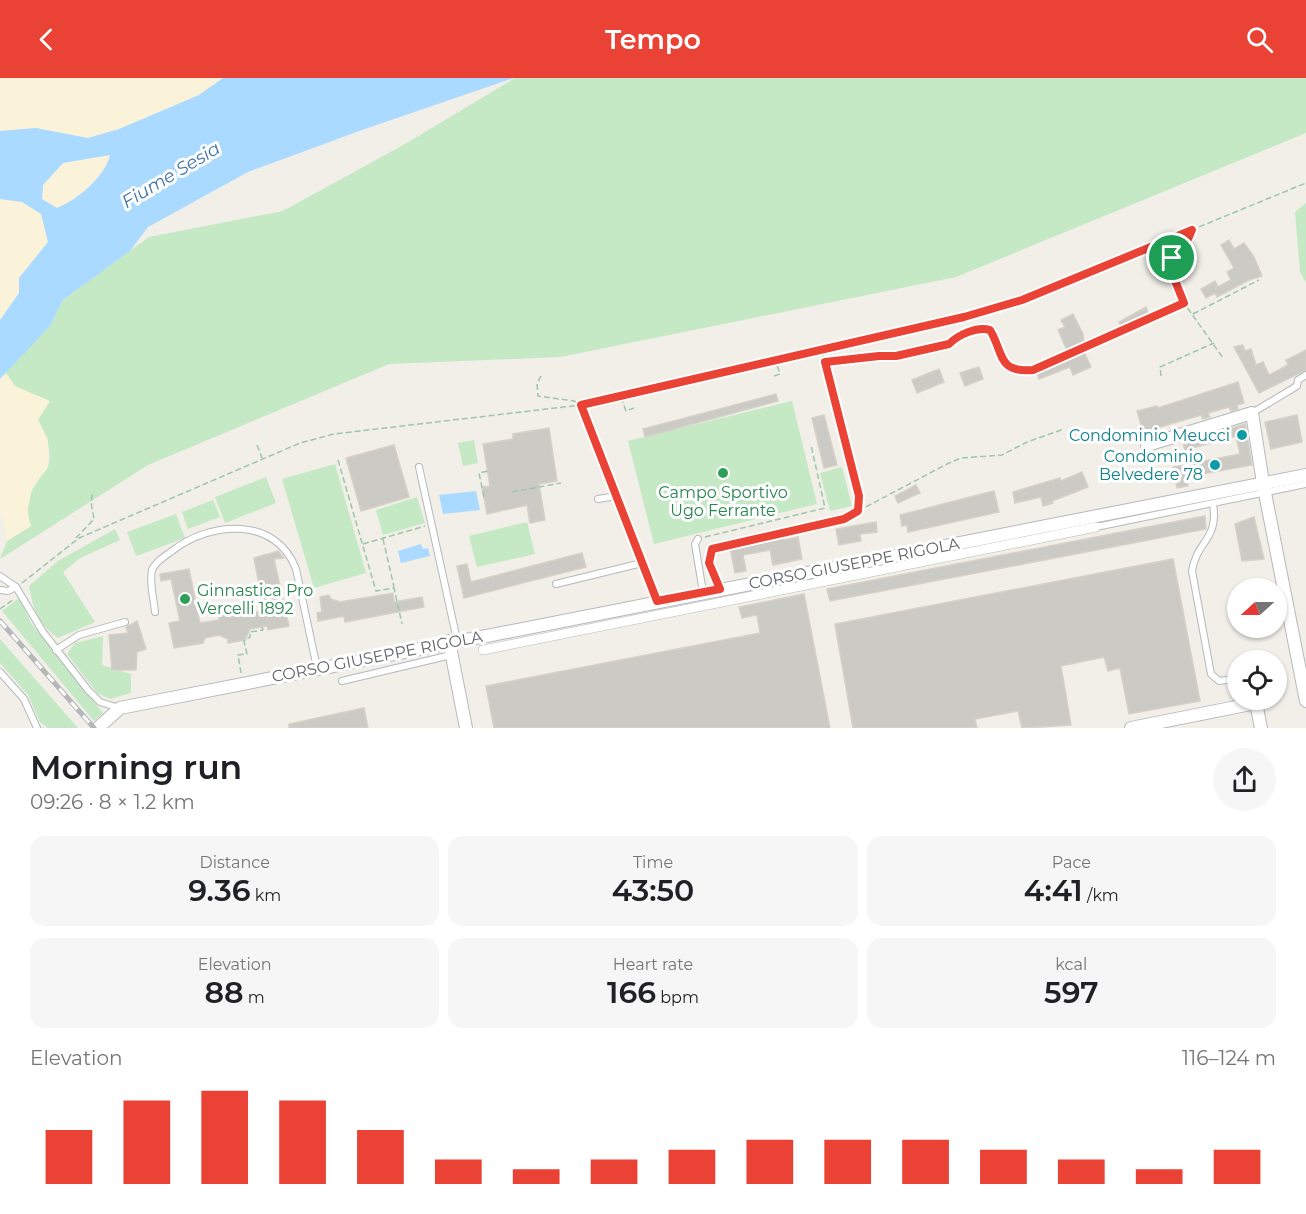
<!DOCTYPE html>
<meta charset="utf-8">
<style>
:root{--surface:#fff;--page:#f6f6f6;--text:#202124;--muted:#757577;--accent:#ea4335}
body{margin:0;font-family:Montserrat,sans-serif;background:var(--page);color:var(--text);height:100vh;display:flex;flex-direction:column;font-size:22px;white-space:nowrap}
*{box-sizing:border-box;margin:0}
p{font-size:20px;color:var(--muted)}
.icon{flex:none;width:33px;height:33px;fill:none;stroke:currentColor;stroke-width:2;stroke-linecap:round;stroke-linejoin:round}
.map{position:relative;height:650px;overflow:hidden}
.sheet{display:flex;flex-direction:column;background:var(--surface);flex:1}
.sheet>*{flex:none}
.needle{width:39px;rotate:249deg}
.controls{position:absolute;left:1227px;top:500px;display:grid;gap:12px}
.controls a{display:grid;place-items:center;width:60px;height:60px;border-radius:50%;background:var(--surface);box-shadow:0 2px 4px #0004;font-size:30px}
.pin{position:absolute;display:grid;place-items:center;width:51px;height:51px;color:#fff;margin:-26px;border:3px solid #fff;border-radius:50%;box-shadow:0 2px 6px #0007}
.round{display:grid;place-items:center;flex:none;width:63px;height:63px;border-radius:32px;background:var(--page)}
.summary{display:flex;align-items:center;justify-content:space-between;height:102px;padding:0 30px}
h1{font-size:33px;font-weight:600;line-height:45px}
.figures{display:grid;grid-template-columns:repeat(3,1fr);gap:9px;height:102px;padding:6px 30px}
.figures div{display:grid;align-content:center;border-radius:15px;background:var(--page);text-align:center}
.figures b{font-size:30px;font-weight:600}
.figures small{font-size:16px;font-weight:400}
.figures p{font-size:16px}
.chart{height:168px;padding:12px 30px}
.chart p{display:flex;justify-content:space-between}
.chart svg{width:100%;height:108px;margin-top:6px;stroke:var(--accent);stroke-width:6}
header{display:flex;justify-content:space-between;align-items:center;height:78px;padding:0 30px;background:var(--accent);color:#fff;font-size:27px;font-weight:600}
.map>svg:first-child{display:block}
</style>
<header><svg class="icon" aria-label="back" viewBox="0 0 24 24"><path d="M15 5l-7 7 7 7"/></svg>Tempo<svg class="icon" aria-label="search" viewBox="0 0 24 24"><circle cx="10" cy="10" r="6"/><path d="M15 15l6 6"/></svg></header>
<div class="map">
<svg width="1306" height="650" viewBox="0 0 1306 650">
<rect width="100%" height="100%" fill="#f1efe8"/>
<g fill="#c5e8c5">
<path d="M515,0h791v55l-350,144 -396,80 -171,7 -241,101 -148,94 7,-18 24,-15c-5,-15 -4,-31 6,-44 3,-5 9,-10 11,-15 10,-30 -27,-72 -43,-95l45,-46 13,-26 86,-63 134,-26 122,-67z"/>
<path d="M1306,125v80l-6,-11 -5,-60z"/>
<path d="M792,323l25,103 -163,40 -26,-103z"/>
<path d="M474,362l4,23 -15,3 -5,-23z"/>
<path d="M335,386l31,109 -52,15 -32,-109z"/>
<path d="M842,389l10,39 -22,5 -10,-38z"/>
<path d="M266,399l10,26 -51,20 -10,-26z"/>
<path d="M417,419l8,26 -42,12 -7,-25z"/>
<path d="M213,422l7,17 -32,12 -6,-17z"/>
<path d="M176,436l9,24 -49,18 -9,-24z"/>
<path d="M527,444l8,32 -58,13 -8,-31z"/>
<path d="M115,451l5,11 -40,18 -17,14 32,50 -37,16c-19,-13 -25,-29 -29,-52l29,-25z"/>
<path d="M19,520l12,25 72,90 -9,8 -92,-110z"/>
<path d="M103,558l-1,29 29,9v19l-21,6 -13,-6 -30,-39 8,-11z"/>
<path d="M0,561l78,89h-30l-8,-6 -12,-27 -28,-32z"/>
</g>
<g fill="#fbf3d9">
<path d="M0,0h223l-24,17 -80,34 -32,9 -51,-10 -36,3z"/>
<path d="M111,77c-10,23 -32,44 -54,53l-15,-9 1,-14 20,-22z"/>
<path d="M0,121l22,3 19,12 7,28 -29,36v15l-19,27z"/>
<path d="M5,294l10,14 35,15 -12,19 10,20v26l-16,23 -5,24 4,13 -24,15 -4,-23 -3,-3v-136z"/>
</g>
<g fill="#aadaff" fill-rule="evenodd">
<path d="M223,0h291l-152,52 -114,42 -100,55 -18,24 -67,49 -13,26 -50,53v-59l19,-27v-15l29,-36 -7,-28 -19,-12 -22,-3v-68l36,-3 52,10 31,-9 80,-34zM110,77c-5,22 -33,45 -53,53l-15,-9 1,-14 20,-22z"/>
<path d="M476,413l4,19 -37,4 -4,-19z"/>
<path d="M421,466l2,5 5,-1 2,8 -29,7 -3,-12z"/>
</g>
<g fill="#cccac5" stroke="#d6d1c6" stroke-width="1.5">
<path d="M1229,162l5,9 10,-6 10,14 8,19 -13,4 -32,17 -2,-4 -9,5 -5,-9 14,-8 3,6 13,-7 -4,-8 7,-4 -13,-23z"/>
<path d="M1146,229l3,9 -27,12 -3,-6z"/>
<path d="M1073,236l10,20 1,9 -3,2 10,22 -18,8 -3,-8 -31,12 -3,-8 34,-14 -12,-27 7,-3 -4,-7z"/>
<path d="M1243,267l2,6 6,-2 5,16 7,-3 6,13 19,-10 -2,-5 20,-10v20l-47,23 -25,-46z"/>
<path d="M979,289l4,12 -18,7 -5,-13z"/>
<path d="M939,291l5,13 -27,11 -5,-13z"/>
<path d="M1238,304l6,21 -7,2 1,4 -7,2 -2,-4 -21,6 2,4 -7,2 -2,-4 -58,17 -6,-21 20,-5 1,2z"/>
<path d="M776,316l2,7 -133,36 -2,-8z"/>
<path d="M824,337l13,50 -13,3 -12,-50z"/>
<path d="M1297,337l5,27 -31,7 -6,-27z"/>
<path d="M1245,346l7,41 -66,12 2,9 -11,2 -4,-21 67,-13 -4,-18 -51,14 -2,-7z"/>
<path d="M549,350l8,53 -18,3 6,36 -15,3 -3,-18 -40,9 -5,-27 8,-1 -7,-42 30,-5v-5z"/>
<path d="M394,367l15,52 -48,14 -15,-53z"/>
<path d="M1082,394l6,15 -36,14 1,2 -10,3 -2,-9 -26,6 -2,-11 47,-14 1,3z"/>
<path d="M916,407l4,8 -22,10 -3,-7z"/>
<path d="M994,413l5,21 -91,20 -1,-7 -5,1 -2,-11z"/>
<path d="M1205,438l1,13 -376,72 -3,-12z"/>
<path d="M1254,439l10,42 -22,2 -7,-37z"/>
<path d="M876,444l1,10 -17,2 1,7 -22,4 -3,-16z"/>
<path d="M783,459l1,3 14,-3 4,22 -29,6 -3,-15 -27,5 3,16 -11,2 -5,-25z"/>
<path d="M278,473l6,7 -10,1 15,67 -21,4 -1,-4 -17,3 -5,11 -17,3v-4l-9,-4 -14,3 -2,5 -29,5 -5,-25 11,-2 -9,-42 -10,2 -1,-7 29,-5 11,54 19,-3 -1,-7 8,-1 4,-6 4,4 10,-2 1,6 19,-3 -10,-53z"/>
<path d="M582,475l4,14 -122,31 -7,-32 10,-2 4,18z"/>
<path d="M1173,481l27,142 -71,13 -9,-46 -12,3 -4,-14 -43,9 10,59 -49,3 -4,-17 -43,8 2,9h-124l-18,-104z"/>
<path d="M393,515l1,9 28,-5 2,10 -79,15 -1,-6 -26,5 -1,-8 5,-1 -2,-15 9,-2 2,4 9,3z"/>
<path d="M804,516l26,134h-336l-8,-42 274,-53 -3,-18 -15,3 -3,-11z"/>
<path d="M137,543l9,28 -9,3 -1,18h-24l-3,-35 19,-2 -2,-6z"/>
<path d="M364,630l4,20h-79v-4z"/>
</g>
<g fill="none" stroke-linecap="round" stroke-linejoin="round">
<defs>
<g id="service">
<path d="M1252,335l45,-27 1,-6 8,-5"/>
<path d="M419,389l38,173"/>
<path d="M614,408l43,115"/>
<path d="M598,421l19,-3"/>
<path d="M1213,426c6,36 -16,36 -21,67l19,103 8,7 15,-2 4,2"/>
<path d="M1096,449l210,-43"/>
<path d="M698,461l-3,5 8,48"/>
<path d="M0,498l16,11 27,45 45,58 12,12 19,6"/>
<path d="M556,506l86,-21"/>
<path d="M0,512l8,1 8,-4"/>
<path d="M155,534c-1,-12 -6,-30 -3,-42 3,-8 13,-14 20,-19 38,-30 104,-35 124,18l21,99"/>
<path d="M56,572l23,-15 46,-13"/>
<path d="M0,594l24,27 13,29"/>
<path d="M342,603l109,-26"/>
</g>
<path id="pedestrian" d="M483,572l613,-123"/>
<g id="minor">
<path d="M1147,367l105,-32 11,70 43,218"/>
<path d="M449,563l17,87"/>
<path d="M99,649l21,-19 1186,-233"/>
<path d="M1131,650l125,-25 5,25"/>
</g>
</defs>
<use href="#service" stroke="#b5b8bc" stroke-width="8"/>
<use href="#pedestrian" stroke="#b5b8bc" stroke-width="10"/>
<use href="#minor" stroke="#b5b8bc" stroke-width="14"/>
<g stroke="#9cc7a9" stroke-width="1.5" stroke-dasharray="6 3" stroke-linecap="butt">
<path d="M1192,152l-4,9 -20,26 16,38 39,55"/>
<path d="M1193,236l66,-34"/>
<path d="M825,284l54,-7 17,1 53,-12c9,-9 28,-18 41,-14 15,23 7,42 43,40l151,-67"/>
<path d="M541,298l-4,8 1,12 36,5 7,4 30,74"/>
<path d="M774,298l6,-2 -4,-12"/>
<path d="M1161,298l-1,-9 54,-24"/>
<path d="M621,319l5,14 8,-3"/>
<path d="M257,367l5,13"/>
<path d="M338,382l38,131 18,-3 8,36"/>
<path d="M512,414l49,-9"/>
<path d="M484,419l-5,-24 9,-2"/>
<path d="M858,433l91,-48 12,-5 41,-3 25,-13 37,-13"/>
<path d="M705,459l120,-29 -14,-63"/>
<path d="M76,460l18,-19 -3,-17 2,-9"/>
<path d="M383,461l11,48"/>
<path d="M363,466l62,-18"/>
<path d="M715,502l-6,-17 3,-14 132,-30 14,-8 1,-15 -37,-145"/>
<path d="M22,505l57,-45 221,-95 34,-9 247,-29 383,-88 57,-17 285,-117"/>
<path d="M0,531l14,-10"/>
<path d="M241,595l-3,-18 9,-1 -3,-13 6,-4v-5l13,-2 -1,-3"/>
</g>
<use href="#service" stroke="#fff" stroke-width="6"/>
<use href="#pedestrian" stroke="#fff" stroke-width="9"/>
<use href="#minor" stroke="#fff" stroke-width="12"/>
<defs>
<path id="rail" d="M0,543l94,107"/>
</defs>
<use href="#rail" stroke="#b6b7b8" stroke-width="5"/>
<use href="#rail" stroke="#fff" stroke-width="3" stroke-dasharray="9" stroke-linecap="butt"/>
</g>
<g fill="none" stroke-linecap="round" stroke-linejoin="round">
<defs>
<path id="route" d="M1192,152l-4,9 -20,24 16,40 -151,67c-36,3 -29,-17 -43,-40 -13,-4 -32,5 -41,14l-53,12h-17l-54,6 34,134 -1,15 -14,8 -132,30 -3,14 11,26 -63,12 -76,-196 383,-88 58,-17z"/>
</defs>
<use href="#route" stroke="#fff" stroke-width="12"/>
<use href="#route" stroke="#ea4335" stroke-width="8"/>
</g>
<g fill="#0f9aa8" stroke="#fff" stroke-width="2">
<circle cx="1242" cy="357" r="6"/>
<circle cx="1215" cy="387" r="6"/>
</g>
<g fill="#2e9e5b" stroke="#fff" stroke-width="2">
<circle cx="723" cy="395" r="6"/>
<circle cx="185" cy="521" r="6"/>
</g>
<g text-anchor="middle" stroke-width="6" stroke-linejoin="round" paint-order="stroke">
<g font-size="16" fill="#0d838f" stroke="#fff" text-anchor="end">
<text x="1230" y="363">Condominio Meucci</text>
<text x="1203" y="384">Condominio<tspan x="1203" dy="18">Belvedere 78</tspan></text>
</g>
<g font-size="16" fill="#27864d" stroke="#fff">
<text x="723" y="420">Campo Sportivo<tspan x="723" dy="18">Ugo Ferrante</tspan></text>
<text x="197" y="518" text-anchor="start">Ginnastica Pro<tspan x="197" dy="18">Vercelli 1892</tspan></text>
</g>
<g font-size="16" fill="#5f6368" stroke="#fff">
<text transform="translate(854 485) rotate(-11)" y="6">CORSO GIUSEPPE RIGOLA</text>
<text transform="translate(377 578) rotate(-11)" y="6">CORSO GIUSEPPE RIGOLA</text>
</g>
<g font-size="18" font-style="italic" fill="#4174aa" stroke="#fff">
<text transform="translate(171 97) rotate(-31)" y="6">Fiume Sesia</text>
</g>
</g>
</svg>
<div class="controls">
<a><svg class="needle" viewBox="-14 -14 28 28"><path d="M0-13l5 13h-10z" fill="#e53935"/><path d="M0 13l5-13h-10z" fill="#757577"/></svg></a>
<a><svg class="icon" aria-label="locate" viewBox="0 0 24 24"><circle cx="12" cy="12" r="6"/><path d="M12 2v4M12 18v4M2 12h4M18 12h4"/></svg></a>
</div>
<div class="pin" style="left:1172px;top:180px;background:#1e9e55"><svg class="icon" aria-label="arrive" viewBox="0 0 24 24"><path d="M6 21V4h12l-3 4 3 4H6"/></svg></div>
</div>
<section class="sheet">
<div class="summary"><div><h1>Morning run</h1><p>09:26 · 8 × 1.2 km</p></div><a class="round"><svg class="icon" aria-label="share" viewBox="0 0 24 24"><path d="M12 15V3M7 8l5-5 5 5M5 13v7h14v-7"/></svg></a></div>
<div class="figures">
<div><p>Distance</p><b>9.36<small> km</small></b></div>
<div><p>Time</p><b>43:50</b></div>
<div><p>Pace</p><b>4:41<small> /km</small></b></div>
</div>
<div class="figures">
<div><p>Elevation</p><b>88<small> m</small></b></div>
<div><p>Heart rate</p><b>166<small> bpm</small></b></div>
<div><p>kcal</p><b>597</b></div>
</div>
<div class="chart"><p><span>Elevation</span>116–124 m</p>
<svg viewBox="0 0 160 44" preserveAspectRatio="none"><path d="M5 44V22M15 44V10M25 44V6M35 44V10M45 44V22M55 44V34M65 44V38M75 44V34M85 44V30M95 44V26M105 44V26M115 44V26M125 44V30M135 44V34M145 44V38M155 44V30"/></svg>
</div>
</section>
